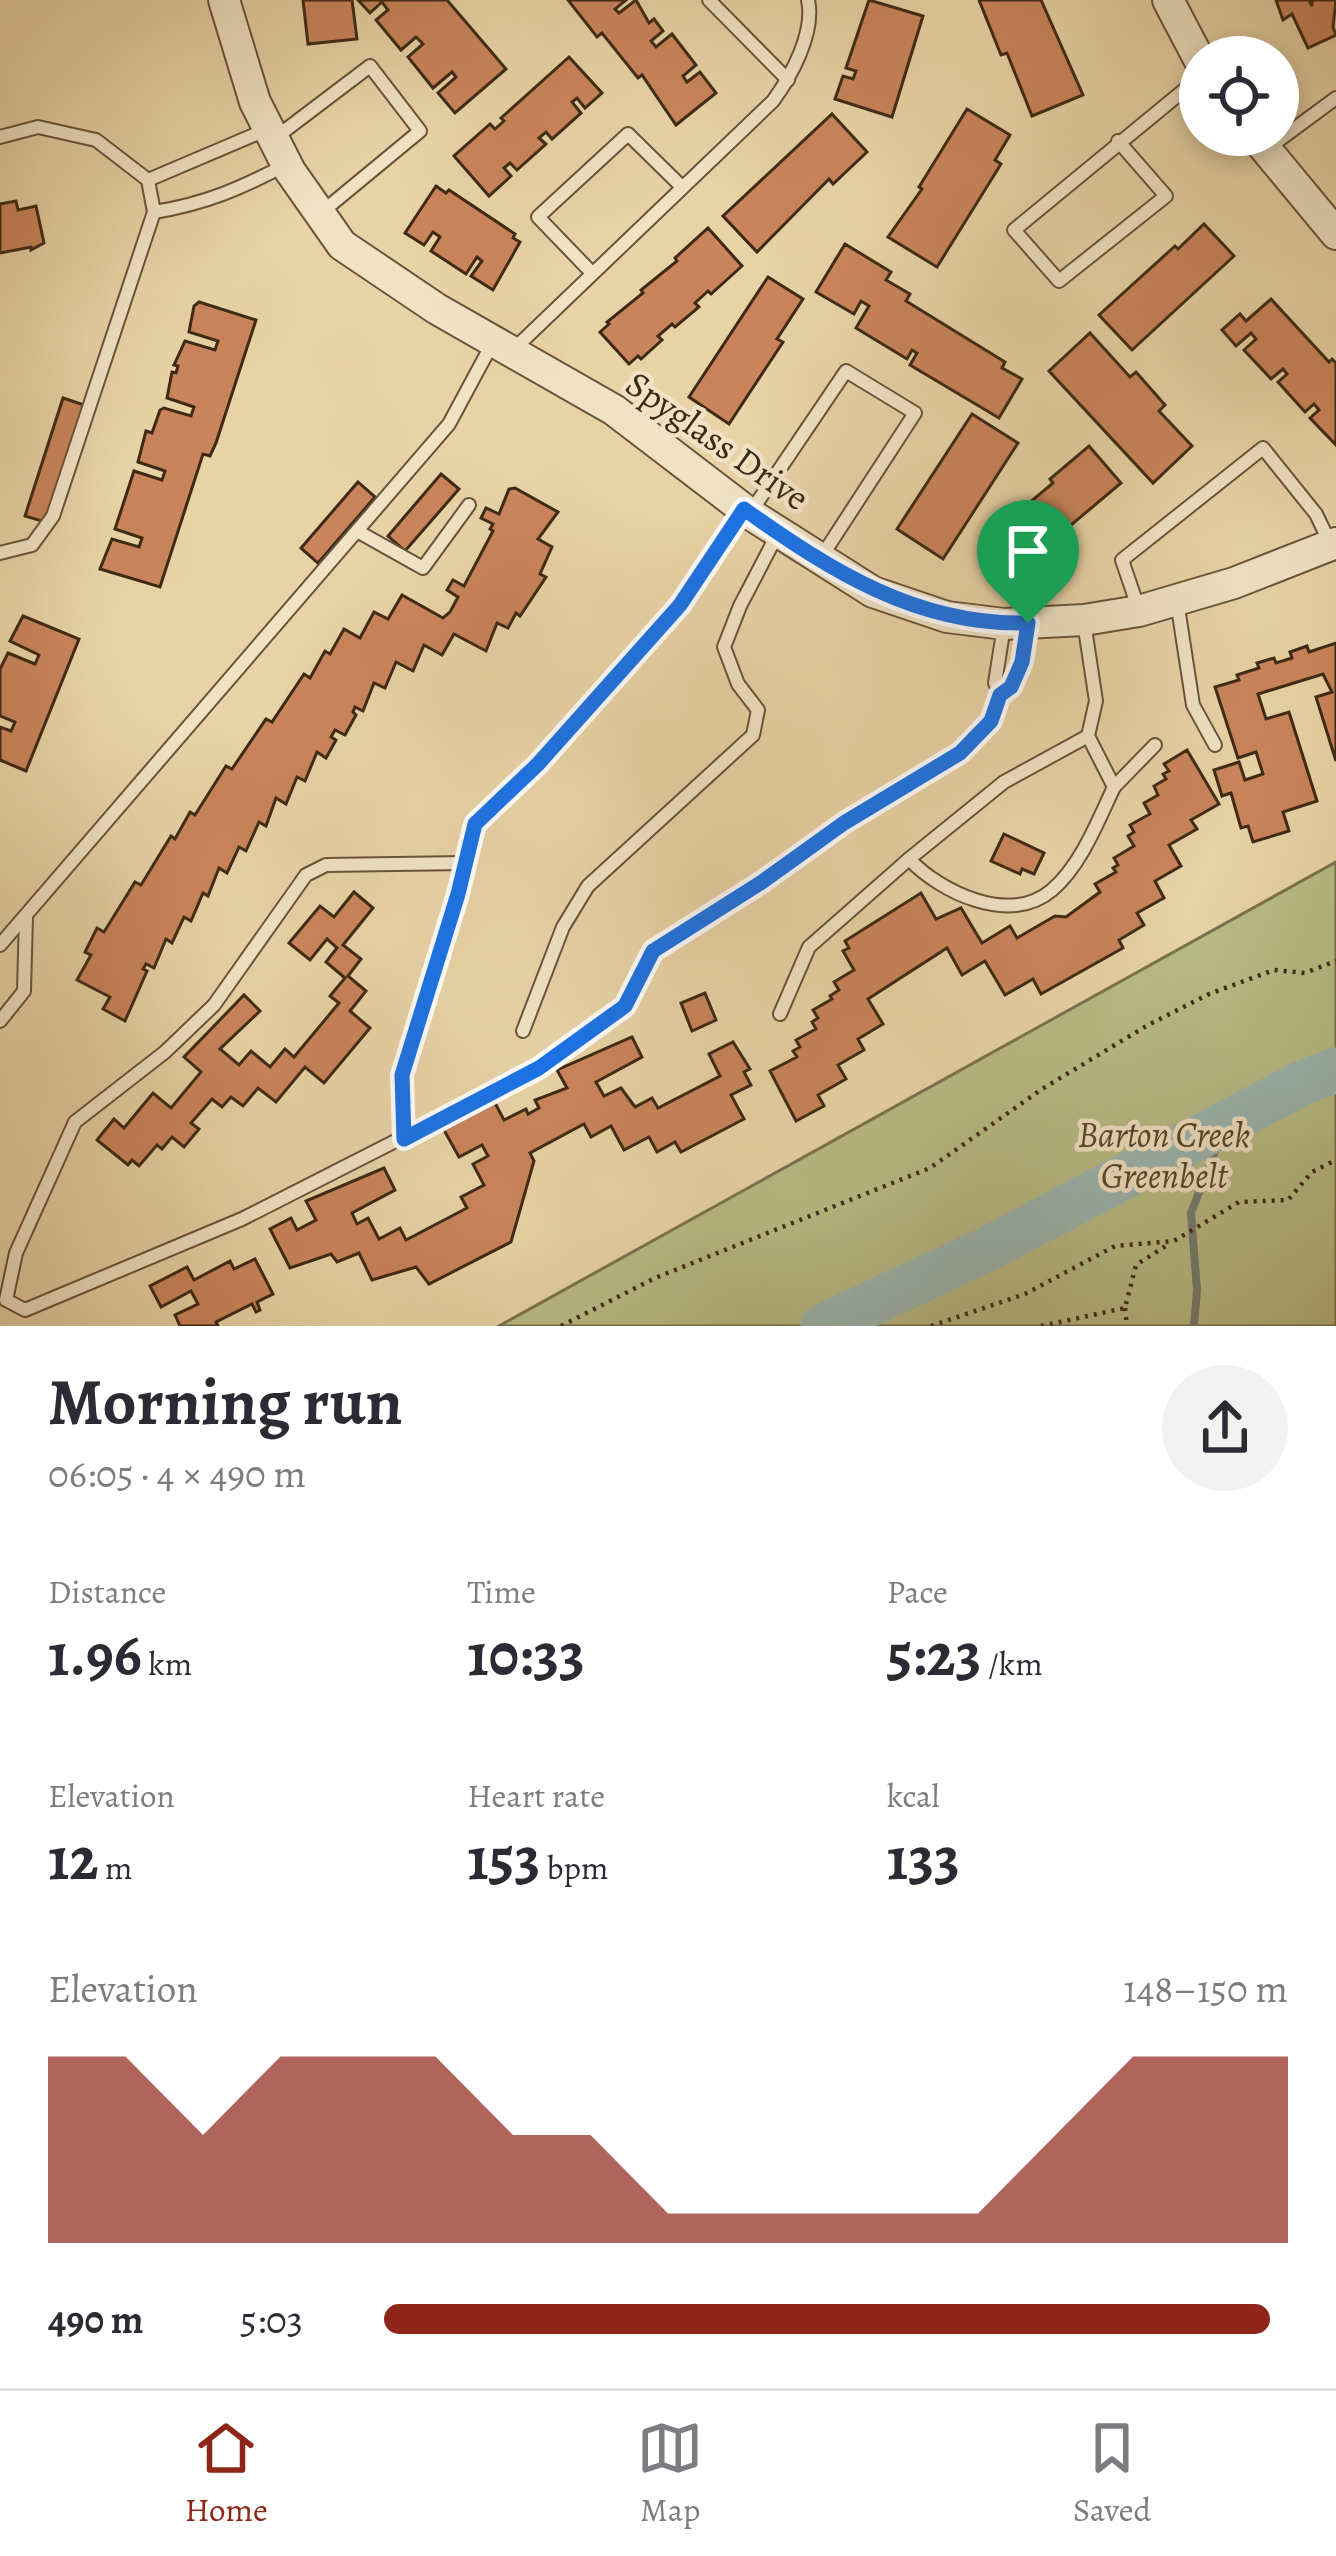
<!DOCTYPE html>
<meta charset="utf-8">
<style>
:root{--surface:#fff;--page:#f2f2f3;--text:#2b2b33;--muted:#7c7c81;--line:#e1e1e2;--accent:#8f2418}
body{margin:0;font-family:Alegreya,serif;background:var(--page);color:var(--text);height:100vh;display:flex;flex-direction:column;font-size:45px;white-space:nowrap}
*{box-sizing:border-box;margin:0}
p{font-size:39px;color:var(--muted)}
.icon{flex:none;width:66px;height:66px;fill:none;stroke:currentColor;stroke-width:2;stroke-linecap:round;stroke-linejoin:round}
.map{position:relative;height:1326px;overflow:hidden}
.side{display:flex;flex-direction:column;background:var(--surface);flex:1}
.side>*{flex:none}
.controls{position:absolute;left:1179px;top:36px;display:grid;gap:24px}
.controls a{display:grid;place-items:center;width:120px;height:120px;border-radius:50%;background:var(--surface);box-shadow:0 6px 18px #0003;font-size:60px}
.pin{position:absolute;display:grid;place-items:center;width:102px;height:102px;color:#fff;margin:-123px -51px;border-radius:50% 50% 50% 0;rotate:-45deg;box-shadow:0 0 12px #0007}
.pin .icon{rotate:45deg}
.round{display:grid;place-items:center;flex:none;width:126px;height:126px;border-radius:63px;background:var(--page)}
.head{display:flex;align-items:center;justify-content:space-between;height:204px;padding:0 48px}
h1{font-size:66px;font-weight:700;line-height:90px}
.stats{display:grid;grid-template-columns:repeat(3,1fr);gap:18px;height:204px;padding:12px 48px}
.stats div{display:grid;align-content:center}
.stats b{font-size:60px;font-weight:700}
.stats small{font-size:33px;font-weight:400}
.stats p{font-size:33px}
.chart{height:336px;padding:24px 48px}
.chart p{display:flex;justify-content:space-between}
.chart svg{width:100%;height:216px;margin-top:12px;fill:var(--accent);opacity:.7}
ul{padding:0 48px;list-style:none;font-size:39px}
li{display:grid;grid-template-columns:192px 144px 1fr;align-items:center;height:90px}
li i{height:30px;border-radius:15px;background:var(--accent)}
.tabs{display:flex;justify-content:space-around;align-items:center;height:168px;border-top:3px solid var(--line);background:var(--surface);font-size:33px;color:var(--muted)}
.tabs a{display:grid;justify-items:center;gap:6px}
.tabs .on{color:var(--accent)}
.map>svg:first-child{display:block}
</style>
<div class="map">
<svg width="1336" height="1326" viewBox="0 0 1336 1326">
<rect width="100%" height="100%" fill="#e8d3a6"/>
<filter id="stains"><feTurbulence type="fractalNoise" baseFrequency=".00167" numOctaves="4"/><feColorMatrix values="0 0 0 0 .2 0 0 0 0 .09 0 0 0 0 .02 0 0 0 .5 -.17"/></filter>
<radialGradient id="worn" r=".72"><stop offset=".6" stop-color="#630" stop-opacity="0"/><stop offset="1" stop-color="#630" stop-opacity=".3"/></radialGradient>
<path fill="#b8bc86" stroke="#7b734d" stroke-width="3" d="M1336,862v464h-837z"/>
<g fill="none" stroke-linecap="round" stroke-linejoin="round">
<path stroke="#767e72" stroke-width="8" d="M1194,1326l3,-36 -6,-77 35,-90"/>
<path stroke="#9bb6b1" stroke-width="45" d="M823,1326l166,-78 313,-165 34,-13"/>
</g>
<g fill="#ca845b" stroke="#3e2a14" stroke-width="3">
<path d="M303,0h49l5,39 -49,5z"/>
<path d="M358,0h89l59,69 -51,44 -17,-20 18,-16 -4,-5 -19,16 -25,-31 15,-13 -7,-7 -15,13 -25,-30 12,-10 -6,-8 -12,11z"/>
<path d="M568,0h58l-11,9 4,4 17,-13 13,23 5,-4 9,12 -12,10 5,6 16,-13 24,31 -13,11 4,6 13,-10 16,21 -40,32 -34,-50 -4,3 -36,-45 -5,4z"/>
<path d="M869,0l54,16 -31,101 -57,-18 8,-23 10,3 3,-8 -10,-3z"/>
<path d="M979,0h62l42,95 -51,21 -25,-63 -6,2z"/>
<path d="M1276,0h33l3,6v-6h24l-3,27 3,8 -28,13 -16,-34 -9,6z"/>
<path d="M569,57l33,36 -17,15 -8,-10 -5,4 9,11 -29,26 -6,-7 -7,6 7,6 -29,26 -7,-7 -6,5 7,8 -22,20 -35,-40 36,-32 5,5 9,-8 -3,-3z"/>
<path d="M967,109l43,26 -15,25 6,4 -64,103 -49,-30 34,-48 -3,-2z"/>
<path d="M832,114l35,38 -34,32 -4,-5 -72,73 -34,-36z"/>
<path d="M436,186l10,7 3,-3 66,44 -2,4 7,4 -27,48 -22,-14 11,-15 -5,-4 -11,17 -35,-23 9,-14 -7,-5 -9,13 -19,-12z"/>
<path d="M16,201l2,9 18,-4 8,37 -13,7v-3l-31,6v-49z"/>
<path d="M1204,224l30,32 -102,94 -33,-35 76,-69 3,3z"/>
<path d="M708,228l34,38 -31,28 -3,-3 -13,12 4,4 -24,20 -3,-3 -14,12 4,4 -21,19 -3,-3 -9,8 -29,-32 9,-8 -2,-2 36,-29 -2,-3 36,-29 -2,-3z"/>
<path d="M845,244l46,28 -5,8 24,14 -4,7 99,61 -3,6 20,11 -23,39 -89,-53 7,-12 -5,-3 -5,9 -51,-31 13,-22 -8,-5 -7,13 -38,-22z"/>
<path d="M768,277l35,22 -26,40 6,3 -54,82 -40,-27z"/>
<path d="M1271,299l58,63 3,-3 4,4v82l-26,-27 9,-8 -5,-6 -9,8 -27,-30 9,-8 -4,-5 -12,10 -27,-29 12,-11 -5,-6 -15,13 -14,-16 18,-16 6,7z"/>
<path d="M199,302l57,18 -40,123 -6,13 -7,-2 -43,133 -60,-18 12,-30 27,8 3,-9 -27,-9 19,-58 28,9 3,-9 -27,-9 8,-31 6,2 8,-23 4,-2 27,8 3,-9 -27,-9 5,-26 4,1 2,-7 -4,-1 11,-24 30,9 3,-9 -29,-9 5,-26z"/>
<path d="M1090,333l40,44 6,-5 29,33 -6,6 33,35 -39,37 -104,-112z"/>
<path d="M63,398l21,7 -39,117 -20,-6z"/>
<path d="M972,414l46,29 -75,116 -46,-30z"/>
<path d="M1089,446l32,37 -107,90 -29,-33 68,-57 -3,-4z"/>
<path d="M441,474l18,15 -54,62 -17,-15z"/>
<path d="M358,482l17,15 -57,66 -17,-15z"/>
<path d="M515,488l43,24 -20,27 14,8 -12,27 6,3 -26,39 -4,-3 -8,15 -11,-5 -11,28 -32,-17 -12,21 -18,-10 -11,26 -17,-9 -11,26 -11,-5 -11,28 -8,-4 -2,5 3,3 -11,20 -10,-5 -4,7 5,3 -10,18 -9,-6 -12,29 -8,-4 -11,27 -10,-6 -10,28 -7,-4 -13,29 -7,-4 -12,26 -8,-5 -11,28 -5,-3 -12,28 -7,-4 -12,26 -6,-4 -12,29 -8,-4 -3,5 4,2 -22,50 -22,-12 7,-12 -33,-17 14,-25 -6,-3 12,-24 7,4 31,-50 6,3 30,-49 4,3 15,-27 5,3 31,-49 6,3 34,-50 6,3 32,-48 6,4 15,-27 5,3 14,-25 16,9 14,-26 14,7 14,-24 41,23 7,-6 8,-15 -11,-7 6,-10 11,6 29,-55 -3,-2 3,-5 -12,-6 5,-10 13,6 10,-25z"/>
<path d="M23,616l56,23 -53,132 -26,-11v-33l11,4 4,-9 -15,-6v-47l8,-16 27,11 4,-9 -29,-14z"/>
<path d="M1336,643v118l-20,-64 16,-5 -9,-18 -65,20 8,25 23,-7 28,89 -34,11 6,19 -36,11 -5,-16 -7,2 -10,-35 -9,3 -8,-26 25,-8 6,18 18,-6 -7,-22 -18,6 -23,-71 24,-7 -2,-5 22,-7 -2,-5 17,-5 2,5 16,-5 -2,-6 17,-6 2,6z"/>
<path d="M1187,750l32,54 -28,16 6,9 -28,16 12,21 -26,15 9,17 -27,15 7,12 -25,15 4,8 -82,46 -8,-15 -28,16 -20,-34 -23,14 -15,-27 -79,51 15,25 -25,15 6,11 -26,15 8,14 -28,16 6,11 -28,15 -26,-50 27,-14 -4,-6 7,-4 -4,-7 20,-11 -4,-7 6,-4 -5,-8 19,-11 -2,-3 9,-6 -5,-8 20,-12 -11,-19 6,-3 -4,-7 76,-48 15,26 25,-11 21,35 28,-17 7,12 38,-22 11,1 34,-25 -5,-8 21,-12 -3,-4 5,-3 -4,-7 20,-12 -6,-10 6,-4 -4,-7 20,-11 -6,-11 14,-8 -4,-9 12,-7 -3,-5 6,-3 -5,-7z"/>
<path d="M1004,834l40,19 -10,21 -12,-5 -2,5 -29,-13z"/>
<path d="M354,892l19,16 -30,37 18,14 -13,17 18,15 -16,20 20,17 -46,55 -19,-16 -29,35 -18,-14 -15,18 -12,-9 -9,10 -10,-8 -21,24 8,6 -15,18 -12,-10 -10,12 -5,-4 -18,21 -7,-6 -4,5 -31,-25 17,-21 10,9 29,-35 18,15 30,-36 -17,-15 60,-62 16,16 -40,38 19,16 12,-14 19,16 15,-18 9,8 45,-54 -9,-7 15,-18 -19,-16 11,-14 -10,-9 -17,21 -21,-17 31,-37 14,11z"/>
<path d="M705,993l11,27 -24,11 -11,-28z"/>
<path d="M632,1037l10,20 -46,25 8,14 17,-8 14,19 17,-9 6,10 62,-32 -11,-22 24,-12 17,27 -6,3 7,13 -20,10 13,24 -63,33 -6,-10 -18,10 -8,-15 -25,13 -13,-24 -20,11 -7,-13 -54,29 4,8 -23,81 -82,42 -13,-17 -44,13 -13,-27 -22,9 -6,-8 -41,14 -20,-39 21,-11 6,12 19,-10 -10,-19 78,-33 11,22 -43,23 5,11 11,-6 11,21 21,-11 6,12 61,-32 -6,-11 23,-12 -11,-21 15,-8 -6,-11 -23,12 -15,-27 51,-27 9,17 22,-11 2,5 11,-6 -4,-8 32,-12 -10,-18z"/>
<path d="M255,1259l18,35 -16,8 3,8 -4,2 -4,-8 -36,18 2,4h-38l-5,-11 23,-11 -7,-13 -30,16 -11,-21 37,-19 7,13 36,-19 4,8z"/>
</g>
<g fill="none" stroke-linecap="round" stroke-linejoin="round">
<defs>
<g id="service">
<path d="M709,0l79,80"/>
<path d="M0,137l38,-10 58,13 52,40 6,32 -101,304 -21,29 -32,8"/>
<path d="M275,138l95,-72 50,65 -98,81"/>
<path d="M1118,141l48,55 -107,85 -45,-51 186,-153"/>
<path d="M1267,149l69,-51"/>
<path d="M148,180l120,-51"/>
<path d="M154,212c51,-8 88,-24 133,-48"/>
<path d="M592,273l-54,-56 90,-83 54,53"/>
<path d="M511,352l262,-251c19,-26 42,-69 35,-101"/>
<path d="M750,513l96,-142 69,42 -93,143"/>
<path d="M357,531l66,37 46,-63"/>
<path d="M1177,601l16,104 22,40"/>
<path d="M1139,610l-17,-50 141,-112 53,66 15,31"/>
<path d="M1001,695l-6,-12 9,-57"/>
<path d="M1114,787l41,-42"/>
<path d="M909,859l95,-77 84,-46"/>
<path d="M465,863l-139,2 -20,10 -92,130 -49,47 -90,70 -59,131 -10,47 19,10 217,-91 297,-151 86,-62 28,-55 109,-69 82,-59 116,-70 31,-32 10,-26 10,-8 11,-26 6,-37"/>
<path d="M0,945l449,-521 43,-80"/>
<path d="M780,1014l29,-67 100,-88c31,33 101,67 143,31 29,-25 46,-69 62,-103l-26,-51 8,-35 -12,-79"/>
<path d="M0,1021l24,-30 2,-75"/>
<path d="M523,1031l40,-104 25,-41 165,-151 5,-25 -20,-26 -14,-37 16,-41 38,-73"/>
<path d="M404,1139l-2,-64 56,-181 17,-70 63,-60 142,-159 62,-92"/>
</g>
<g id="tertiary">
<path d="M224,0l31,102 35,69 52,74 95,64 177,101 136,104 123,78 74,25 57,7 80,-4 55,-9 95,-28 102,-40"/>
<path d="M1168,0l32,61"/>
<path d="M1254,135l82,99"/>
</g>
</defs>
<use href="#service" stroke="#685438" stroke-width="16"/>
<use href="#tertiary" stroke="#685438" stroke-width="34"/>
<g stroke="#3e2a14" stroke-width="4.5" stroke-dasharray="3 6" stroke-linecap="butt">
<path d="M1125,1308l2,18"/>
<path d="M561,1326l94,-48 275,-110 112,-79 106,-64 61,-31 65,-24 31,3 31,-12"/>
<path d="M931,1326l94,-32 90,-48 59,-5 65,-39 49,-2 24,-28 24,-12"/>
<path d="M1041,1326l84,-18 11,-43 33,-21"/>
</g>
<use href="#service" stroke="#f0e2c5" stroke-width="12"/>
<use href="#tertiary" stroke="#f0e2c5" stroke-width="30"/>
</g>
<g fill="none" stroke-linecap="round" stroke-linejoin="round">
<defs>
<path id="route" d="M744,509c87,62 174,117 284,114l-6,39 -11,25 -11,8 -9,26 -31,32 -116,70 -82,59 -109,69 -28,55 -86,62 -135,71 -2,-64 56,-181 17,-70 63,-60 142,-159z"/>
</defs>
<use href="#route" stroke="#fff" stroke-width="24"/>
<use href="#route" stroke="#1a73e8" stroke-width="15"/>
</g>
<g text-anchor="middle" stroke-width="9" stroke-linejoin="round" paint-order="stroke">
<g font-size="36" fill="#3e2a14" stroke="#f0e2c5">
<text transform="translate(718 440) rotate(35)" y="13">Spyglass Drive</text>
</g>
<g font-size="36" font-style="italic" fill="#56472b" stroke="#f0e2c5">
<text x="1164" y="1147">Barton Creek<tspan x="1164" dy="41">Greenbelt</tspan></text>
</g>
</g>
<rect width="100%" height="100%" filter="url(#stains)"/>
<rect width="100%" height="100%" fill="url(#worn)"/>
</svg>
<div class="controls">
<a><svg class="icon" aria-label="locate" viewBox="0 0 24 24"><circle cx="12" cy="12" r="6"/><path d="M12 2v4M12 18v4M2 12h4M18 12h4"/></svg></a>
</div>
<div class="pin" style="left:1028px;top:623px;background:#1e9e55"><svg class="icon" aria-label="arrive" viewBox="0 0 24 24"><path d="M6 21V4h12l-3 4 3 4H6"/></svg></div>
</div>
<section class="side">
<div class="head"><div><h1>Morning run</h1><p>06:05 · 4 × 490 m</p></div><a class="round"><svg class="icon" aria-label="share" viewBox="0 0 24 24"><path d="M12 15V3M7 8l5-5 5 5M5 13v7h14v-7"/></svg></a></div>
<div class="stats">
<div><p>Distance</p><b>1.96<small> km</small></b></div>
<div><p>Time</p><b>10:33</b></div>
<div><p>Pace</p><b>5:23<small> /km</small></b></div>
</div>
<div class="stats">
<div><p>Elevation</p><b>12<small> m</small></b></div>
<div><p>Heart rate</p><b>153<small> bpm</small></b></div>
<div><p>kcal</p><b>133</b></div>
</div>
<div class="chart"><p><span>Elevation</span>148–150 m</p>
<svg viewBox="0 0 160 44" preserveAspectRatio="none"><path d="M0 44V6L10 6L20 22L30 6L40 6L50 6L60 22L70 22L80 38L90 38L100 38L110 38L120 38L130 22L140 6L150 6L160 6V44z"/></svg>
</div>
<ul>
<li><b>490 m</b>5:03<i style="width:98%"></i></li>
</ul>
</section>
<nav class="tabs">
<a class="on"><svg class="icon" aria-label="home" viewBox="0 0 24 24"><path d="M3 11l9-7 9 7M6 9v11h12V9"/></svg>Home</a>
<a><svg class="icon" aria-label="map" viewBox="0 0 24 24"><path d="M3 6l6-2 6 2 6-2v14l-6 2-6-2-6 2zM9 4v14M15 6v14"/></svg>Map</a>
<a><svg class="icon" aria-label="saved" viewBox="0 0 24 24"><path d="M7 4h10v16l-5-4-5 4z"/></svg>Saved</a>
</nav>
